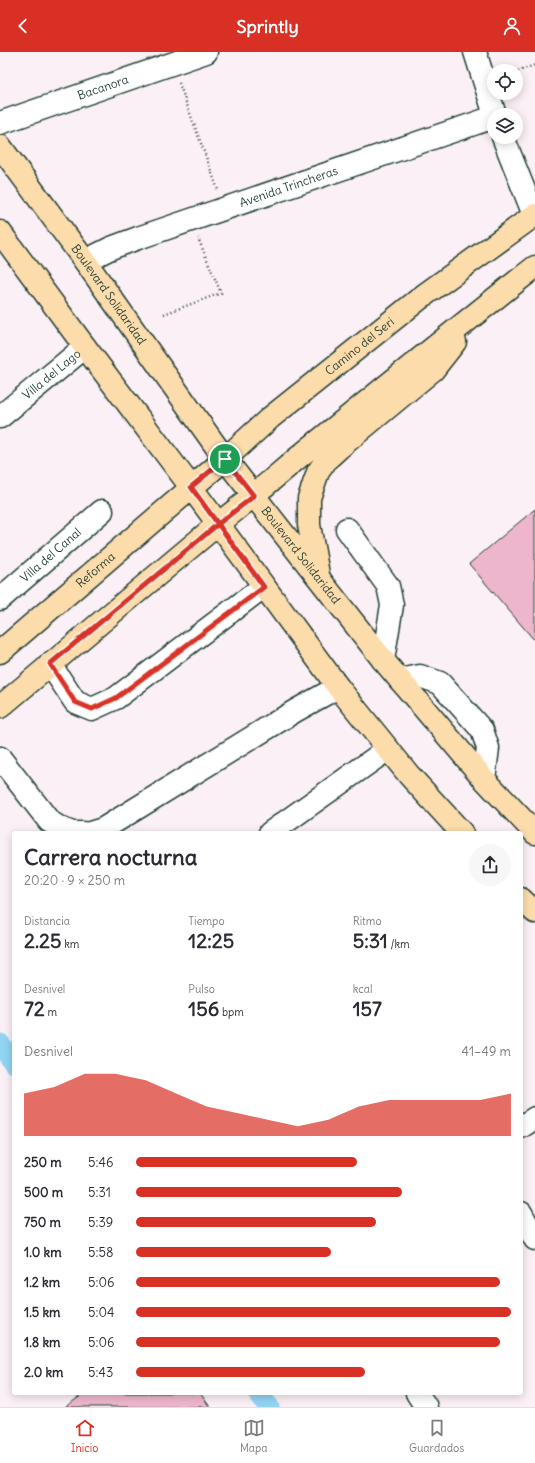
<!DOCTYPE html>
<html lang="es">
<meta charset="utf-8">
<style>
:root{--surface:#fff;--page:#f7f7f7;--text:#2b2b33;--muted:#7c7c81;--line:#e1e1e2;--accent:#d93025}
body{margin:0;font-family:Delius,sans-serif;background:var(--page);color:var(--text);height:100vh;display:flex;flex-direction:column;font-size:15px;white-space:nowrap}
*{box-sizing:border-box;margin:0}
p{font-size:13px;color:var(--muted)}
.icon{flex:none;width:22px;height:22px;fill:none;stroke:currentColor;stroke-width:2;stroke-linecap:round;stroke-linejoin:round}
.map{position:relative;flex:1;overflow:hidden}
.panel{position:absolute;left:12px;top:779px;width:511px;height:564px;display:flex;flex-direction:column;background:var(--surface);border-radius:4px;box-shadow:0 2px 10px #0003}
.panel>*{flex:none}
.fabs{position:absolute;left:487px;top:12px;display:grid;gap:8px}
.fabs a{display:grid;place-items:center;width:36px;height:36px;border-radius:50%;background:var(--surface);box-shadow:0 2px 10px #0003;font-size:20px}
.pin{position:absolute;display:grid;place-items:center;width:34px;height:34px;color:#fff;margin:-17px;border:2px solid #fff;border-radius:50%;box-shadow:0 1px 4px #0007}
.round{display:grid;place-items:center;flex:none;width:42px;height:42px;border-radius:21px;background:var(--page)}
.summary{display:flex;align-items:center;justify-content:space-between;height:68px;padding:0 12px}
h1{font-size:22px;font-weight:700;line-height:30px}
.figures{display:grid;grid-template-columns:repeat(3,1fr);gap:6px;height:68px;padding:4px 12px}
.figures div{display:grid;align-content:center}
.figures b{font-size:20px;font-weight:700}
.figures small{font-size:11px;font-weight:400}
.figures p{font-size:11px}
.chart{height:112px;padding:8px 12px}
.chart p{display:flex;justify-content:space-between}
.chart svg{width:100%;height:72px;margin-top:4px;fill:var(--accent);opacity:.7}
ul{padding:0 12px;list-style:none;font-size:13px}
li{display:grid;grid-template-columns:64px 48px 1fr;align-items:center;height:30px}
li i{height:10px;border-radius:5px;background:var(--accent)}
header{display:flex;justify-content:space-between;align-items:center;height:52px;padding:0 12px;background:var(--accent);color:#fff;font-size:18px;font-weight:700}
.tab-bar{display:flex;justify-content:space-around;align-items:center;height:56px;border-top:1px solid var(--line);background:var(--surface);font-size:11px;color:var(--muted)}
.tab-bar a{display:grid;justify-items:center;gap:2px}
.tab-bar .current{color:var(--accent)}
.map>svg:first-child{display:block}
</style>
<header><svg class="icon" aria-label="back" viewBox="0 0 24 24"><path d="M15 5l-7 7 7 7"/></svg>Sprintly<svg class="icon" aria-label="person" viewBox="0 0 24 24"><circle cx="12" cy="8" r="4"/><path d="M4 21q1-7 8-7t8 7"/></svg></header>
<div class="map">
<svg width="535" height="1355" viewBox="0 0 535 1355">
<rect width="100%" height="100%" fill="#fbf0f5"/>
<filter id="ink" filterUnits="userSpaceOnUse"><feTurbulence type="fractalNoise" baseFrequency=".025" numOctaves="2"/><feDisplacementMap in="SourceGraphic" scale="8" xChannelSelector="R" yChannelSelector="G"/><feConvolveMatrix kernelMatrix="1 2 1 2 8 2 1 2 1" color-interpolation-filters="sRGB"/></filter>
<g filter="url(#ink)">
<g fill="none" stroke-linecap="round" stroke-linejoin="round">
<g stroke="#91d4f3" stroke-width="21">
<path d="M0,992l14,19"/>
<path d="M258,1341l11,14"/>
</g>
</g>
<g fill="#edb6cd" stroke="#1f3d34">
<path d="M535,457v132l-66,-77z"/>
<path d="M85,1341h115l10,14h-145z"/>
</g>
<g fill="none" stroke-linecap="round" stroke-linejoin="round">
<defs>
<g id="minor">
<path d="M475,0l20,63"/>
<path id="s1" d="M0,71l206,-71"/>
<path d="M503,85l31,78"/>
<path id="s2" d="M85,209l26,-13 27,-10 356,-121"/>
<path id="s3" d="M0,365l85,-70"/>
<path d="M347,477l41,57 4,19 -9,55"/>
<path id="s4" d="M0,547l102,-88"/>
<path d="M50,612l25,38 17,7 24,-11 147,-111"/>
<path d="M400,628l20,-4 20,7 42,47 6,18 -4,31"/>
<path d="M0,706l49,63 11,7 12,5h11"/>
<path d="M90,781l13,-4 192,-118 43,-24"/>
<path d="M270,781l118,-84"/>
<path d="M521,1075l14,-9"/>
<path d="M521,1161l14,26"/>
<path d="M417,1341l9,14"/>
</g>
<g id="major">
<path id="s5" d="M0,94l85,115 140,198 158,201 101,119 51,54"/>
<path d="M0,180l85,115 106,140 147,200 71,88 53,58"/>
<path d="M318,522l-9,-49v-27l9,-26 9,-13 12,-11 94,-78 22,-28"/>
<path id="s6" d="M0,600l225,-193 45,-41 153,-122 112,-81"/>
<path d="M0,655l218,-183c30,-23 58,-48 87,-72 76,-62 152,-124 230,-185"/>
<path d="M521,847l14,13"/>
</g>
</defs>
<use href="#minor" stroke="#1f3d34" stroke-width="25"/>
<use href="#major" stroke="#1f3d34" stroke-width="25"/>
<g stroke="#1f3d34" stroke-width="2.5" stroke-dasharray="1 3" stroke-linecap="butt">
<path d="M518,19l17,-6"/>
<path d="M179,31l39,107"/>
<path d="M164,262l57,-21 -23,-55"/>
</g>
<use href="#minor" stroke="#fff" stroke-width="22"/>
<use href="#major" stroke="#fddcac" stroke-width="22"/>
</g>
</g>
<g fill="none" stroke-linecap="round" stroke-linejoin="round" filter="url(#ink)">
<defs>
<path id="route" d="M225,407l-34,28 27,37 -168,140 25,38 17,7 24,-11 148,-111 -46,-63 36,-28 -29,-37"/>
</defs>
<use href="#route" stroke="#fff" stroke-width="8"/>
<use href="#route" stroke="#d93025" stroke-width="5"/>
</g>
<g text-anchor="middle" stroke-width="3.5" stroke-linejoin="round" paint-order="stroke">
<g font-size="12" fill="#1f3d34" stroke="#fff">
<text dy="4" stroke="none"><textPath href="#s1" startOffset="109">Bacanora</textPath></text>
<text dy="4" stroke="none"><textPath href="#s2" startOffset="217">Avenida Trincheras</textPath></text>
<text dy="4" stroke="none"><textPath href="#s5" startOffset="184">Boulevard Solidaridad</textPath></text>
<text dy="4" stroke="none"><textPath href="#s6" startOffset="472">Camino del Seri</textPath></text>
<text dy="4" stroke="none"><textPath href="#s3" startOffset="67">Villa del Lago</textPath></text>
<text dy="4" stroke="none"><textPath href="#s4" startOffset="67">Villa del Canal</textPath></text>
<text dy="4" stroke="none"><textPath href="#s5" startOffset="508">Boulevard Solidaridad</textPath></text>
<text dy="4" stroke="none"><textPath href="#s6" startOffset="126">Reforma</textPath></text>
</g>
</g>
</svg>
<div class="fabs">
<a><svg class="icon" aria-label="locate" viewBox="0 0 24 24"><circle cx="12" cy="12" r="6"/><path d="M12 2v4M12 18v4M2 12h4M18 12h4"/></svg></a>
<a><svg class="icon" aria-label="layers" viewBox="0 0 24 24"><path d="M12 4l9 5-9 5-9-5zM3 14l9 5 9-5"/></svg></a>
</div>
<div class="pin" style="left:225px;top:407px;background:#1e9e55"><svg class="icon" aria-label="arrive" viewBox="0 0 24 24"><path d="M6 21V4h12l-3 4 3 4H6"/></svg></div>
<section class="panel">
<div class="summary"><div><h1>Carrera nocturna</h1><p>20:20 · 9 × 250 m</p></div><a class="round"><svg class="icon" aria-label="share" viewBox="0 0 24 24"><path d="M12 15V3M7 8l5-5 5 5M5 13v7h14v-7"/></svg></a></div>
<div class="figures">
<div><p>Distancia</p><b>2.25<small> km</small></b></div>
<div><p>Tiempo</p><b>12:25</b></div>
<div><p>Ritmo</p><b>5:31<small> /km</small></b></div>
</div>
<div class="figures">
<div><p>Desnivel</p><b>72<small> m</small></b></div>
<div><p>Pulso</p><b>156<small> bpm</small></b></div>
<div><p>kcal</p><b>157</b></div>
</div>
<div class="chart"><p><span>Desnivel</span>41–49 m</p>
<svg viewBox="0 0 160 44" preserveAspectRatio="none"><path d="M0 44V18L10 14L20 6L30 6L40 10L50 18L60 26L70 30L80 34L90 38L100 34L110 26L120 22L130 22L140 22L150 22L160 18V44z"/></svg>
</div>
<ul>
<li><b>250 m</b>5:46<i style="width:59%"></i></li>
<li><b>500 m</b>5:31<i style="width:71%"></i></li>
<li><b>750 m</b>5:39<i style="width:64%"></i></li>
<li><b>1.0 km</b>5:58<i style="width:52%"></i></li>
<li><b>1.2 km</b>5:06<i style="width:97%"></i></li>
<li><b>1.5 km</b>5:04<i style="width:100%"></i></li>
<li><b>1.8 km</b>5:06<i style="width:97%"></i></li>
<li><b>2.0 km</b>5:43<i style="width:61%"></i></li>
</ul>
</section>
</div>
<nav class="tab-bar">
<a class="current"><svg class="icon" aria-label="home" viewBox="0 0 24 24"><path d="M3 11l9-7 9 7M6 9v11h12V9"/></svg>Inicio</a>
<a><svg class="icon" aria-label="map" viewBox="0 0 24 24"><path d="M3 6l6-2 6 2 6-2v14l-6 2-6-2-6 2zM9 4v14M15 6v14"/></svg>Mapa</a>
<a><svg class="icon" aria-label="saved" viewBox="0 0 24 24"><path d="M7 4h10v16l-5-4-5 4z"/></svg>Guardados</a>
</nav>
